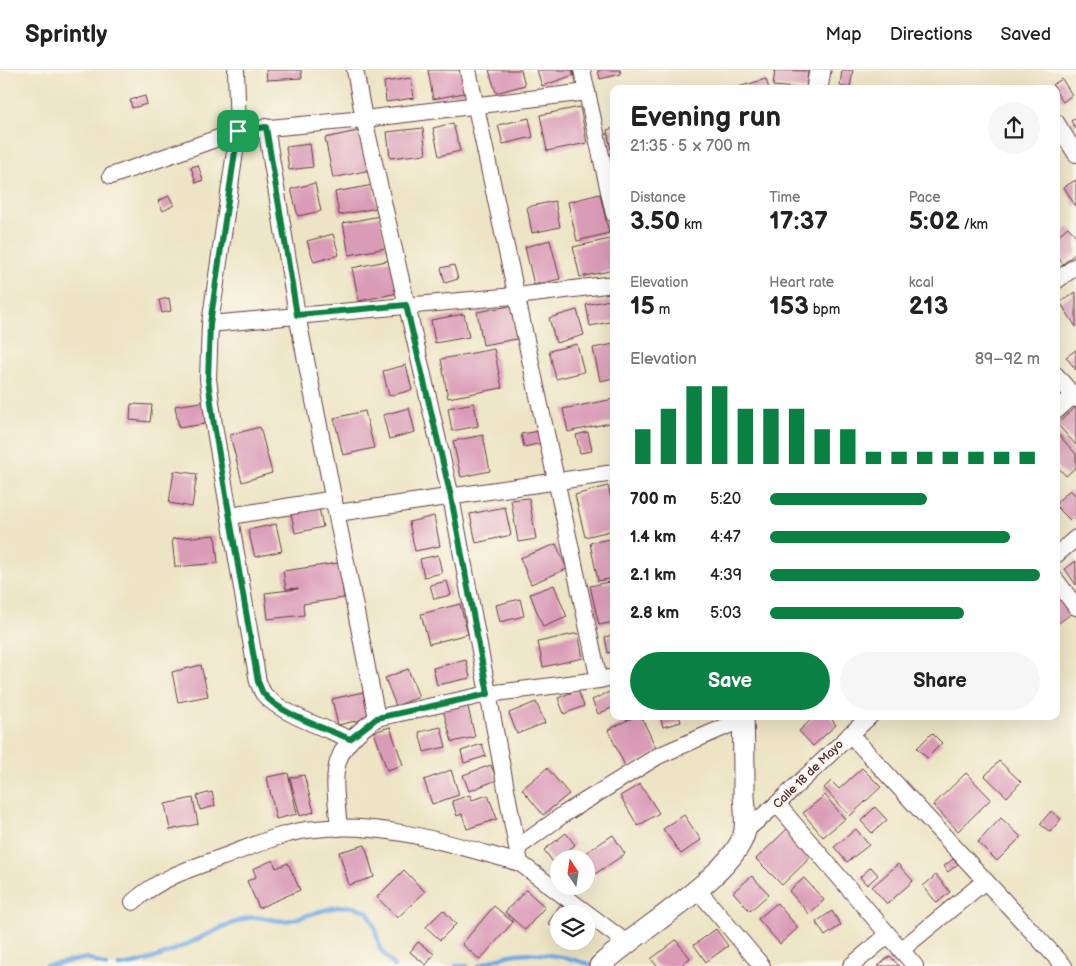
<!DOCTYPE html>
<meta charset="utf-8">
<style>
:root{--surface:#fff;--page:#f6f6f6;--text:#222;--muted:#767676;--line:#e0e0e0;--accent:#0b8043}
body{margin:0;font-family:"Balsamiq Sans",sans-serif;background:var(--page);color:var(--text);height:100vh;display:flex;flex-direction:column;font-size:19px;white-space:nowrap}
*{box-sizing:border-box;margin:0}
p{font-size:16px;color:var(--muted)}
.icon{flex:none;width:28px;height:28px;fill:none;stroke:currentColor;stroke-width:2;stroke-linecap:round;stroke-linejoin:round}
.map{position:relative;flex:1;overflow:hidden}
.sheet{position:absolute;left:610px;top:15px;width:450px;height:635px;display:flex;flex-direction:column;background:var(--surface);border-radius:10px;box-shadow:0 5px 20px #0002}
.sheet>*{flex:none}
.needle{width:32px;rotate:347deg}
.controls{position:absolute;left:550px;top:780px;display:grid;gap:10px}
.controls a{display:grid;place-items:center;width:45px;height:45px;border-radius:50%;background:var(--surface);box-shadow:0 5px 20px #0002;font-size:25px}
.pin{position:absolute;display:grid;place-items:center;width:42px;height:42px;color:#fff;margin:-21px;border-radius:10px;box-shadow:0 2px 8px #0006}
.round{display:grid;place-items:center;flex:none;width:52px;height:52px;border-radius:26px;background:var(--page)}
.head{display:flex;align-items:center;justify-content:space-between;height:85px;padding:0 20px}
h1{font-size:28px;font-weight:700;line-height:38px}
.stats{display:grid;grid-template-columns:repeat(3,1fr);gap:8px;height:85px;padding:5px 20px}
.stats div{display:grid;align-content:center}
.stats b{font-size:25px;font-weight:700}
.stats small{font-size:14px;font-weight:400}
.stats p{font-size:14px}
.chart{height:140px;padding:10px 20px}
.chart p{display:flex;justify-content:space-between}
.chart svg{width:100%;height:90px;margin-top:5px;stroke:var(--accent);stroke-width:6}
.cta{display:flex;gap:10px;margin-top:auto;padding:10px 20px}
.cta a{flex:1;height:58px;border-radius:30px;background:var(--accent);color:#fff;font-size:20px;font-weight:700;line-height:58px;text-align:center}
.cta a+a{background:var(--page);color:var(--text)}
ul{padding:0 20px;list-style:none;font-size:16px}
li{display:grid;grid-template-columns:80px 60px 1fr;align-items:center;height:38px}
li i{height:12px;border-radius:6px;background:var(--accent)}
header{display:flex;align-items:center;gap:30px;box-sizing:border-box;height:70px;padding:0 25px;background:var(--surface);border-bottom:1px solid var(--line)}
header strong{font-size:24px}
nav{display:flex;gap:28px;margin-inline-start:auto;font-size:18px}
.map>svg:first-child{display:block}
</style>
<header>
<strong>Sprintly</strong>
<nav><a>Map</a><a>Directions</a><a>Saved</a></nav>
</header>
<div class="map">
<svg width="1076" height="896" viewBox="0 0 1076 896">
<rect width="100%" height="100%" fill="#fbf7ec"/>
<filter id="ink" filterUnits="userSpaceOnUse"><feTurbulence type="fractalNoise" baseFrequency=".02" numOctaves="2"/><feDisplacementMap in="SourceGraphic" scale="10" xChannelSelector="R" yChannelSelector="G"/><feConvolveMatrix kernelMatrix="1 2 1 2 8 2 1 2 1" color-interpolation-filters="sRGB"/></filter>
<filter id="wash" filterUnits="userSpaceOnUse"><feTurbulence type="fractalNoise" baseFrequency=".0096" numOctaves="4" result="noise"/><feDisplacementMap in="SourceGraphic" scale="20" xChannelSelector="R" yChannelSelector="G"/><feGaussianBlur stdDeviation="1.12" result="paint"/><feColorMatrix in="noise" values="0 0 0 0 0 0 0 0 0 0 0 0 0 0 0 0 0 1.4 0 .05"/><feComposite in="paint" operator="in"/></filter>
<g filter="url(#wash)">
<rect width="100%" height="100%" fill="#ede4c5"/>
<g fill="none" stroke-linecap="round" stroke-linejoin="round">
<g stroke="#75a9e2" stroke-width="4.5">
<path d="M45,896l42,-8 19,8"/>
<path d="M119,896c45,-4 83,-33 125,-47 16,-5 29,3 42,2 19,-3 48,-18 67,-14 5,1 10,3 15,5l7,16 5,21 14,17"/>
<path d="M456,896h11"/>
<path d="M478,896c12,-5 25,-10 38,-12 22,-3 57,4 78,12"/>
</g>
</g>
<g id="blocks">
<g fill="#da9bb7">
<path d="M266,0h35l1,8 -35,2z"/>
<path d="M428,0h37l4,22 -36,7z"/>
<path d="M489,0h32l4,15 -29,8z"/>
<path d="M537,0h35l2,5 -32,11z"/>
<path d="M598,0h22l1,4 -21,5z"/>
<path d="M775,0l33,1 -2,18 -33,-3z"/>
<path d="M842,0h11l-3,18 -10,-2z"/>
<path d="M411,8l3,20 -28,4 -2,-20z"/>
<path d="M766,9l3,10h-30l-1,-2z"/>
<path d="M1062,9l10,16 -9,7 -7,-10v-3l-4,-4z"/>
<path d="M145,26l2,8 -15,4 -2,-8z"/>
<path d="M580,37l7,36 -40,8 -7,-36z"/>
<path d="M529,48l4,19 -30,7 -5,-19z"/>
<path d="M1076,48v11l-5,-8z"/>
<path d="M453,53l7,28 -21,5 -6,-28z"/>
<path d="M423,58l3,26 -36,4 -3,-26z"/>
<path d="M614,58v22h-3l-4,-20z"/>
<path d="M362,60l8,40 -37,8 -8,-40z"/>
<path d="M310,74l3,23 -24,3 -3,-23z"/>
<path d="M198,95l5,15 -7,3 -5,-16z"/>
<path d="M1076,110v27l-12,-20z"/>
<path d="M315,113l6,28 -23,5 -7,-27z"/>
<path d="M373,115l4,23 -38,7 -4,-23z"/>
<path d="M600,124l9,39 -32,8 -9,-39z"/>
<path d="M169,126l5,9 -11,6 -5,-10z"/>
<path d="M555,131l5,26 -28,6 -5,-26z"/>
<path d="M380,146l6,32 -37,7 -6,-32z"/>
<path d="M1068,157l8,9v17l-13,11 -7,-8v-19z"/>
<path d="M333,164l6,21 -25,7 -7,-21z"/>
<path d="M610,169l4,18v13l-34,7 -7,-30z"/>
<path d="M550,170l10,39 -26,6 -9,-38z"/>
<path d="M391,190l7,33 -39,8 -7,-33z"/>
<path d="M454,195l4,14 -13,4 -4,-15z"/>
<path d="M1076,222v35l-16,-25z"/>
<path d="M169,228l2,13 -9,2 -3,-13z"/>
<path d="M614,229v22l-24,5 -4,-21z"/>
<path d="M516,235l6,33 -39,7 -6,-33z"/>
<path d="M577,240l7,25 -28,8 -7,-25z"/>
<path d="M464,244l5,23 -34,6 -4,-23z"/>
<path d="M577,274l7,28 -28,7 -7,-28z"/>
<path d="M614,274v34l-14,3 -7,-33z"/>
<path d="M494,279l8,39 -54,10 -7,-39z"/>
<path d="M1076,280v20l-10,-13z"/>
<path d="M406,295l6,25 -23,6 -6,-25z"/>
<path d="M1056,316l8,9 -8,6z"/>
<path d="M614,329v23l-46,10 -5,-23z"/>
<path d="M207,331l4,22 -32,5 -4,-22z"/>
<path d="M474,333l4,23 -26,5 -4,-23z"/>
<path d="M131,334l21,1 -2,17 -20,-2z"/>
<path d="M1076,337v38l-19,-21z"/>
<path d="M409,338l6,24 -26,7 -6,-24z"/>
<path d="M365,341l9,37 -31,7 -9,-37z"/>
<path d="M260,357l12,46 -30,9 -12,-47z"/>
<path d="M540,361l3,12 -19,4 -3,-13z"/>
<path d="M588,362l4,19 -12,2 -4,-18z"/>
<path d="M1056,362l20,22v13l-10,9 -10,-11z"/>
<path d="M483,365l7,36 -29,6 -8,-36z"/>
<path d="M174,401l23,3 -5,33 -23,-4z"/>
<path d="M608,416l6,24v20l-29,7 -10,-42z"/>
<path d="M1070,420l6,6v20l-5,5 -15,-15v-3z"/>
<path d="M529,428l7,41 -18,3 -7,-42z"/>
<path d="M505,437l6,28 -35,8 -6,-29z"/>
<path d="M319,438l4,19 -28,6 -4,-20z"/>
<path d="M434,446l6,30 -25,5 -6,-29z"/>
<path d="M276,454l6,27 -27,6 -7,-27z"/>
<path d="M215,465l3,28 -43,4 -3,-28z"/>
<path d="M614,468v40l-16,3 -8,-38z"/>
<path d="M556,474l11,25 -36,15 -11,-26z"/>
<path d="M438,485l4,18 -18,4 -4,-18z"/>
<path d="M1076,491v24l-11,-16z"/>
<path d="M339,493l5,35 -41,6 1,11 -36,4 -3,-26 33,-4v-1l-12,1 -3,-18z"/>
<path d="M447,511l4,14 -17,4 -4,-14z"/>
<path d="M614,511v41l-15,3 -9,-39z"/>
<path d="M554,515l13,32 -24,10 -13,-33z"/>
<path d="M1056,515l19,26 -19,14z"/>
<path d="M520,529l4,17 -24,6 -4,-17z"/>
<path d="M460,534l8,30 -39,10 -8,-30z"/>
<path d="M578,563l5,25 -40,9 -5,-25z"/>
<path d="M614,565v16l-6,2 -3,-16z"/>
<path d="M466,590l4,18 -33,7 -4,-17z"/>
<path d="M201,595l7,31 -30,6 -6,-30z"/>
<path d="M408,599l11,28 -23,9 -11,-28z"/>
<path d="M578,620l6,16 -20,8 -6,-16z"/>
<path d="M614,620v17l-16,7 -6,-14z"/>
<path d="M363,622l6,26 -31,7 -6,-26z"/>
<path d="M536,632l9,21 -28,11 -8,-21z"/>
<path d="M467,633l8,34 -23,5 -9,-32z"/>
<path d="M636,646h5l17,36 -32,16 -18,-38z"/>
<path d="M660,646h19l2,6 -18,5z"/>
<path d="M815,646h14l7,9 -23,21 -14,-15z"/>
<path d="M390,657l13,38 -16,5 -13,-38z"/>
<path d="M441,657l5,20 -22,5 -5,-20z"/>
<path d="M932,663l10,10 -15,15 -10,-10z"/>
<path d="M482,674l4,12 -22,7 -3,-12z"/>
<path d="M999,691l22,21 -14,15 -22,-21z"/>
<path d="M491,695l6,15 -28,11 -6,-16z"/>
<path d="M547,698l22,26 -26,21 -21,-26z"/>
<path d="M862,698l19,19 -31,29 -26,-28 7,-7 8,8z"/>
<path d="M451,700l8,25 -27,9 -8,-24z"/>
<path d="M288,703l9,41 -21,5 -9,-42z"/>
<path d="M966,703l25,26 -33,32 -25,-26z"/>
<path d="M304,705l10,37 -14,4 -10,-38z"/>
<path d="M640,714l19,29 -21,13 -18,-30z"/>
<path d="M212,722l3,14 -15,4 -3,-14z"/>
<path d="M470,725l2,5 16,-5 9,24 -30,10 -5,-15 -5,2 -5,-15z"/>
<path d="M825,725l20,24 -22,18 -20,-24z"/>
<path d="M193,728l5,26 -28,6 -5,-26z"/>
<path d="M875,737l12,13 -15,13 -11,-12z"/>
<path d="M1051,741l10,8 -11,13 -10,-8z"/>
<path d="M684,745l17,25 -20,14 -18,-25z"/>
<path d="M1001,748l20,19 -24,24 -19,-19z"/>
<path d="M788,758l26,26 -32,31 -26,-26z"/>
<path d="M856,759l13,16 -22,17 -13,-15z"/>
<path d="M566,763l9,12 -22,17 -9,-12z"/>
<path d="M613,765l12,19 -30,20 -9,-15 -4,-4z"/>
<path d="M365,775l9,32 -25,8 -10,-33z"/>
<path d="M953,789l5,5 -10,8 -4,-6z"/>
<path d="M273,790l3,8 12,-5 12,27 -41,18 -12,-27 9,-4 -3,-8z"/>
<path d="M898,794l15,17 -26,23 -15,-17z"/>
<path d="M871,797l7,8 -11,10 -7,-8z"/>
<path d="M404,800l21,22 -28,26 -20,-21z"/>
<path d="M936,805l14,17 -13,11 -14,-17z"/>
<path d="M752,806l17,18 -19,17 -17,-19z"/>
<path d="M804,808l20,22 -15,14 -20,-23z"/>
<path d="M526,820l19,17 -20,23 -20,-18z"/>
<path d="M777,833l21,25 -18,16 -22,-25z"/>
<path d="M560,835l14,9h-15v16l-11,-7z"/>
<path d="M494,836l19,16 -33,38 -18,-16z"/>
<path d="M443,840l13,14 -16,16 -14,-13z"/>
<path d="M832,841l9,14 -16,11 -9,-14z"/>
<path d="M716,859l12,17 -22,16 -12,-17z"/>
<path d="M676,870l14,18 -10,8h-23l-6,-7z"/>
<path d="M418,872l16,12 -8,11 -16,-13z"/>
<path d="M890,886l9,10h-21z"/>
</g>
</g>
</g>
<g filter="url(#ink)">
<use href="#blocks" fill-opacity="0" stroke="#623d42" stroke-width="1"/>
<g fill="none" stroke-linecap="round" stroke-linejoin="round">
<defs>
<g id="minor">
<path d="M236,0l2,61 -28,193 -2,55 6,46 44,257c2,3 3,8 5,11 14,19 64,36 87,46"/>
<path d="M468,0l131,610"/>
<path d="M582,0l32,144"/>
<path d="M1056,52l20,32"/>
<path d="M266,57l31,188 80,403 111,-24 111,-14 15,-3"/>
<path d="M111,106l127,-45 126,-12 223,-27"/>
<path d="M1056,211l20,-15"/>
<path d="M210,254l315,-29 89,-11"/>
<path d="M1056,305l20,24"/>
<path d="M1056,341l20,-18"/>
<path d="M337,443l277,-40"/>
<path d="M230,446l104,-17"/>
<path d="M1056,485l20,-17"/>
<path d="M1056,510l20,27"/>
<path d="M850,664l214,232"/>
<path d="M777,734l138,162"/>
<path d="M339,758c-5,-55 -13,-75 38,-110"/>
<path d="M745,761l32,-27 93,-88"/>
<path d="M517,778l47,-34 94,-58 85,-37"/>
<path d="M520,793l108,81"/>
<path d="M697,819l65,77"/>
<path d="M133,832c25,-23 56,-33 87,-44 31,-11 62,-26 95,-29 70,-8 138,16 205,34l-69,-366 -87,-378 -9,-49"/>
<path d="M901,880l84,-69"/>
<path d="M851,896l37,-31"/>
</g>
<g id="tertiary">
<path d="M817,19l3,-19"/>
<path d="M600,896c32,-32 139,-94 145,-136 1,-11 0,-23 -1,-34 0,-27 0,-53 -1,-80"/>
</g>
</defs>
<use href="#minor" stroke="#623d42" stroke-width="18"/>
<use href="#tertiary" stroke="#623d42" stroke-width="23"/>
<use href="#minor" stroke="#fff" stroke-width="16"/>
<use href="#tertiary" stroke="#fff" stroke-width="21"/>
</g>
</g>
<g fill="none" stroke-linecap="round" stroke-linejoin="round" filter="url(#ink)">
<defs>
<path id="route" d="M266,57l31,188 109,-10 45,192 37,197 -111,24 -27,21c-23,-10 -73,-26 -87,-46 -2,-3 -3,-8 -5,-11l-44,-257 -6,-45 2,-56 28,-193z"/>
</defs>
<use href="#route" stroke="#fff" stroke-width="10"/>
<use href="#route" stroke="#0b8043" stroke-width="6"/>
</g>
<g text-anchor="middle" stroke-width="4.5" stroke-linejoin="round" paint-order="stroke">
<g font-size="12" fill="#4a1f2b" stroke="#fbf7ec">
<text transform="translate(808 704) rotate(-44)" y="4">Calle 18 de Mayo</text>
</g>
</g>
</svg>
<div class="controls">
<a><svg class="needle" viewBox="-14 -14 28 28"><path d="M0-13l5 13h-10z" fill="#e53935"/><path d="M0 13l5-13h-10z" fill="#767676"/></svg></a>
<a><svg class="icon" aria-label="layers" viewBox="0 0 24 24"><path d="M12 4l9 5-9 5-9-5zM3 14l9 5 9-5"/></svg></a>
</div>
<div class="pin" style="left:238px;top:61px;background:#1e9e55"><svg class="icon" aria-label="arrive" viewBox="0 0 24 24"><path d="M6 21V4h12l-3 4 3 4H6"/></svg></div>
<section class="sheet">
<div class="head"><div><h1>Evening run</h1><p>21:35 · 5 × 700 m</p></div><a class="round"><svg class="icon" aria-label="share" viewBox="0 0 24 24"><path d="M12 15V3M7 8l5-5 5 5M5 13v7h14v-7"/></svg></a></div>
<div class="stats">
<div><p>Distance</p><b>3.50<small> km</small></b></div>
<div><p>Time</p><b>17:37</b></div>
<div><p>Pace</p><b>5:02<small> /km</small></b></div>
</div>
<div class="stats">
<div><p>Elevation</p><b>15<small> m</small></b></div>
<div><p>Heart rate</p><b>153<small> bpm</small></b></div>
<div><p>kcal</p><b>213</b></div>
</div>
<div class="chart"><p><span>Elevation</span>89–92 m</p>
<svg viewBox="0 0 160 44" preserveAspectRatio="none"><path d="M5 44V27M15 44V17M25 44V6M35 44V6M45 44V17M55 44V17M65 44V17M75 44V27M85 44V27M95 44V38M105 44V38M115 44V38M125 44V38M135 44V38M145 44V38M155 44V38"/></svg>
</div>
<ul>
<li><b>700 m</b>5:20<i style="width:58%"></i></li>
<li><b>1.4 km</b>4:47<i style="width:89%"></i></li>
<li><b>2.1 km</b>4:39<i style="width:100%"></i></li>
<li><b>2.8 km</b>5:03<i style="width:72%"></i></li>
</ul>
<div class="cta"><a>Save</a><a>Share</a></div>
</section>
</div>
